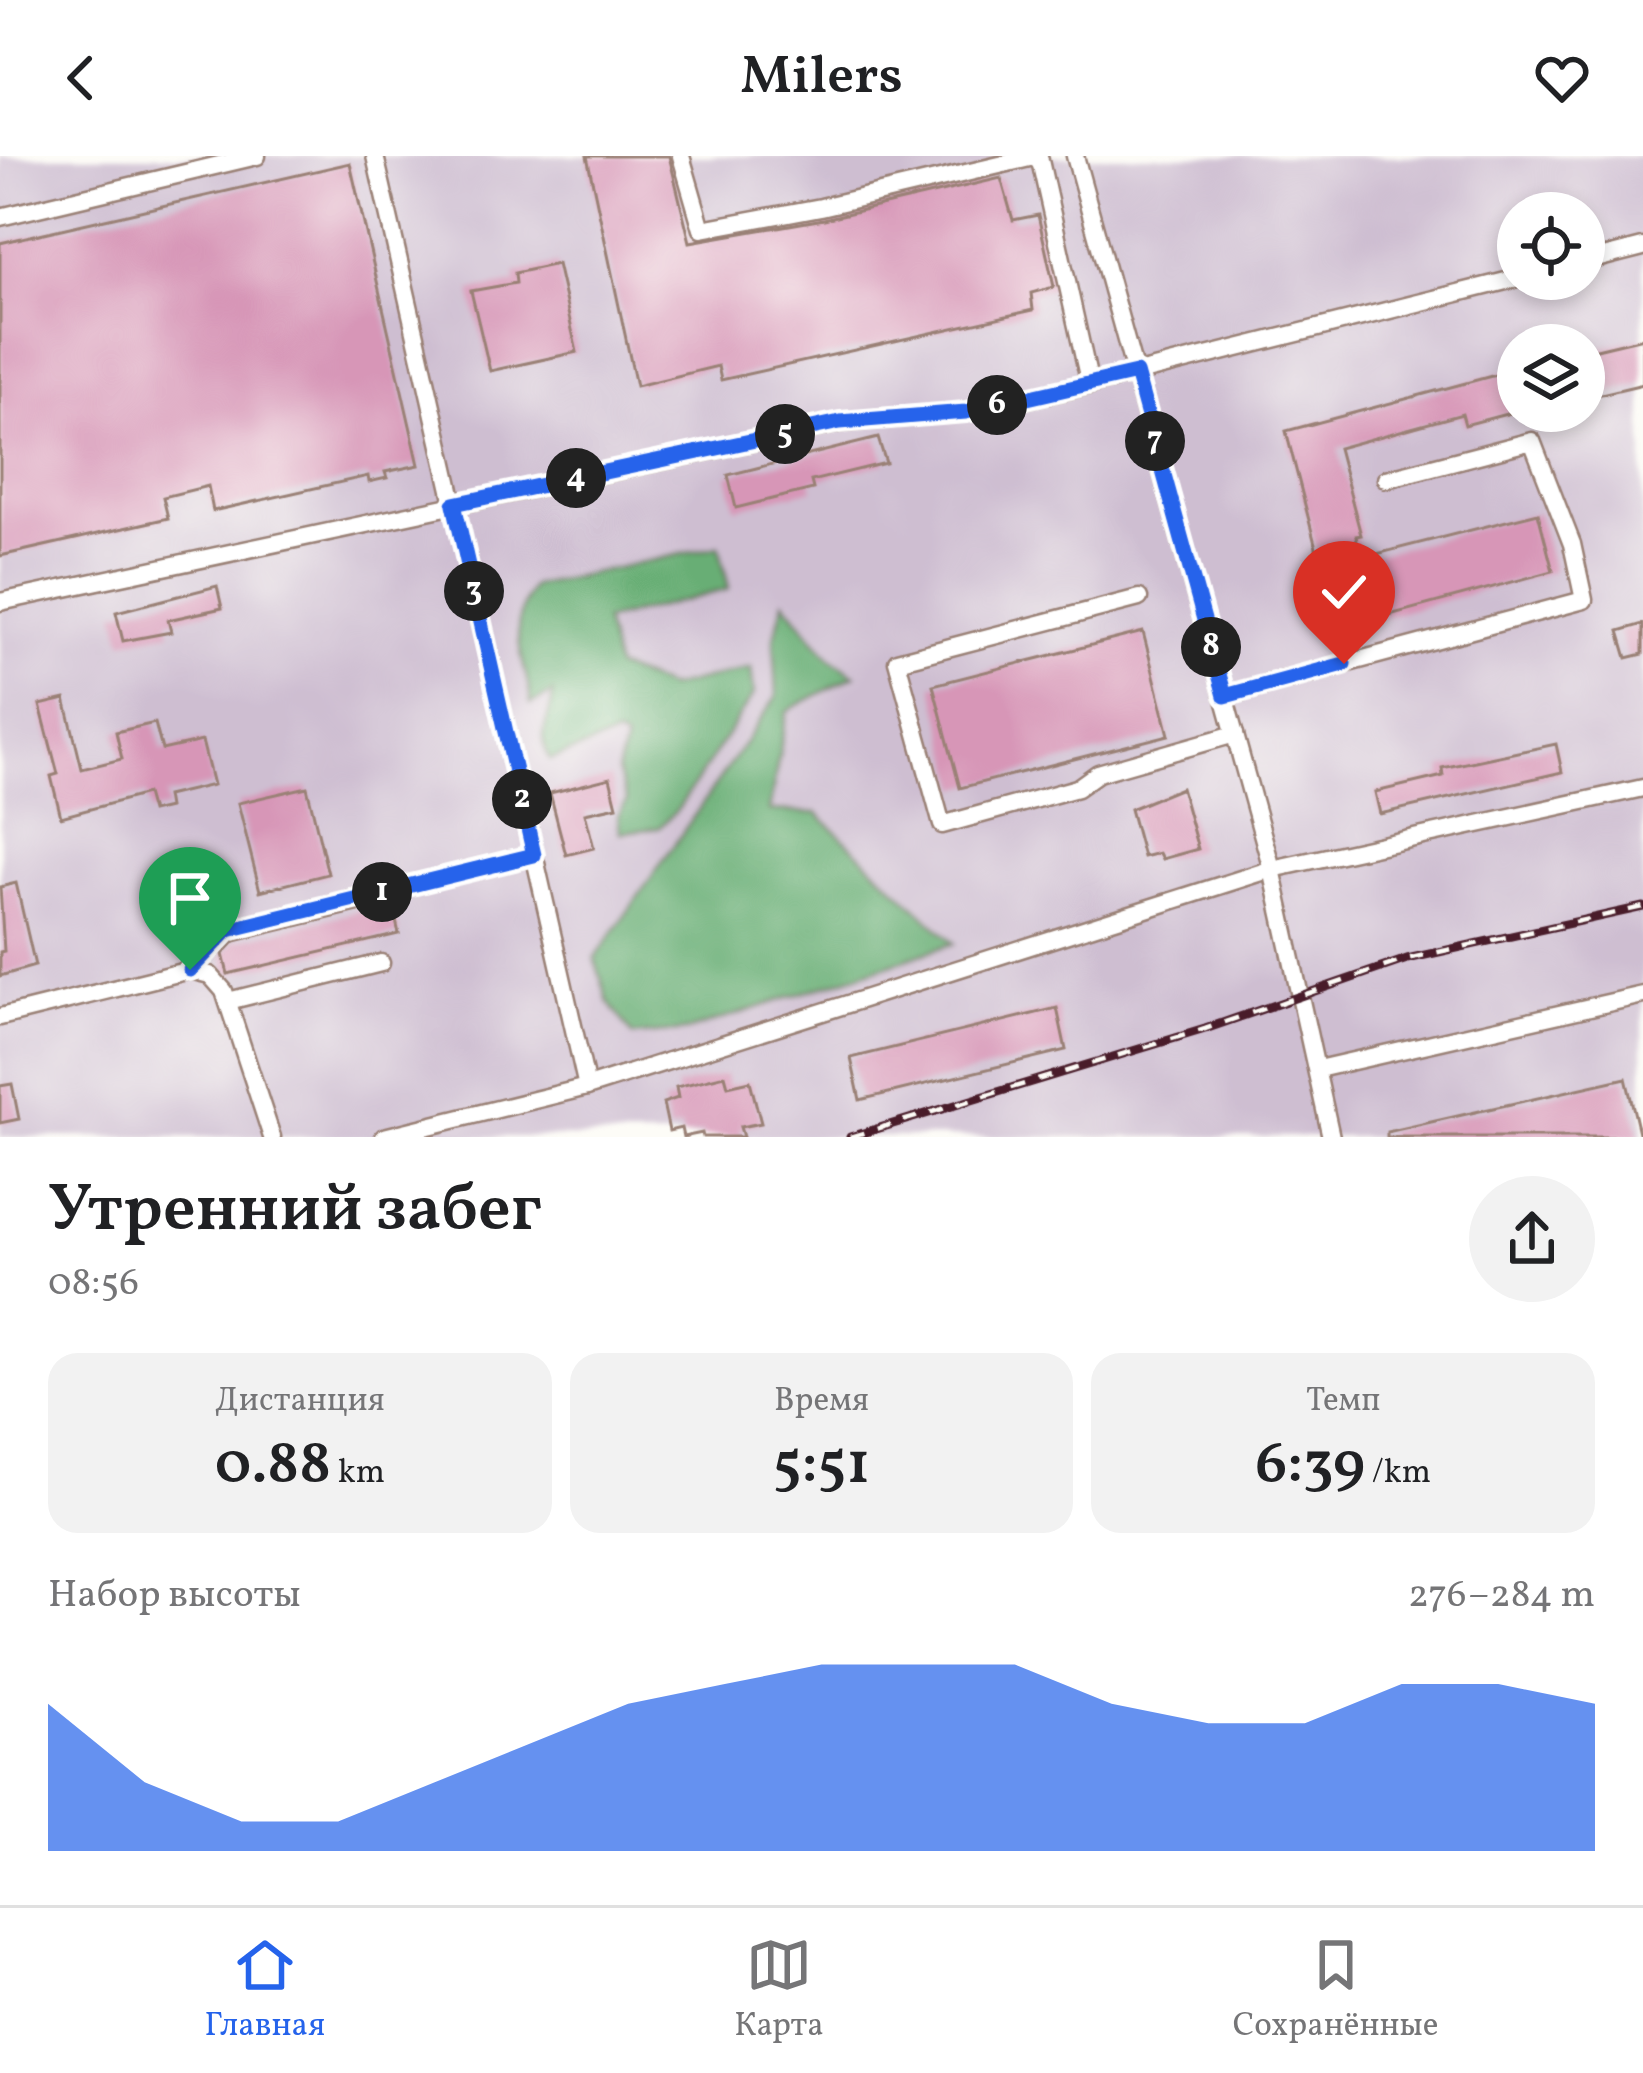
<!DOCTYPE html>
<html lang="ru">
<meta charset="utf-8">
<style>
:root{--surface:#fff;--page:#f2f2f2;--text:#202124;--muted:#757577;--line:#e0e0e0;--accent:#2563eb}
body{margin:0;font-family:Vollkorn,serif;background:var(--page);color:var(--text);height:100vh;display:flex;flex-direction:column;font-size:45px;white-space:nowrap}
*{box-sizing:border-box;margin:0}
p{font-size:39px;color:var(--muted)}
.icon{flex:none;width:66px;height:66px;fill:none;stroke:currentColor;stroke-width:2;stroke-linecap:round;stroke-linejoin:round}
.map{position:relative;height:981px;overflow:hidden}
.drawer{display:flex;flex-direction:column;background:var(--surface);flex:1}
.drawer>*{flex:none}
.buttons{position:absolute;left:1497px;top:36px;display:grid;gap:24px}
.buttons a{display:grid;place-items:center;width:108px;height:108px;border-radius:50%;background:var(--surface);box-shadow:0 6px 18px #0003;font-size:60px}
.pin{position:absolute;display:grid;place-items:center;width:102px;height:102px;color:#fff;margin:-123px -51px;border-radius:50% 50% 50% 0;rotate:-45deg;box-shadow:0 0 12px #0007}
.pin .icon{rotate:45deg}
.km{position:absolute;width:60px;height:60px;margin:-30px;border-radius:50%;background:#222;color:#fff;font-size:33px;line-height:60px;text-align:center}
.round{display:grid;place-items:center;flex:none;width:126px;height:126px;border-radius:63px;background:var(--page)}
.head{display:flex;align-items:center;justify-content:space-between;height:204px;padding:0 48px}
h1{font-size:66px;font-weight:600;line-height:90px}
.figures{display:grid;grid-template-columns:repeat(3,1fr);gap:18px;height:204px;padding:12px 48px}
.figures div{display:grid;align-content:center;border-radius:30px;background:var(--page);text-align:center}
.figures b{font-size:60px;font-weight:600}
.figures small{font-size:33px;font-weight:400}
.figures p{font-size:33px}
.chart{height:336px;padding:24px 48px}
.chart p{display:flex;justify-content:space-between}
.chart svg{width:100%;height:216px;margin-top:12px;fill:var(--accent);opacity:.7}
header{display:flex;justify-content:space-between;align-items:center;height:156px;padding:0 48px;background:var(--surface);font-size:54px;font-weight:600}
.tabs{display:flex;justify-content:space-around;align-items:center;height:168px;border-top:3px solid var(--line);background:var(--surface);font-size:33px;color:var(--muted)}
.tabs a{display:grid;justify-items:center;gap:6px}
.tabs .current{color:var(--accent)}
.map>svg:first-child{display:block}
</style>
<header><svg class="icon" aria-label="back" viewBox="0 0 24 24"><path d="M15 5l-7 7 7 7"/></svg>Milers<svg class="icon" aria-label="heart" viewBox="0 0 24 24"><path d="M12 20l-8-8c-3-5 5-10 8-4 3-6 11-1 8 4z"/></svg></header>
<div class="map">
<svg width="1643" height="981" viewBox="0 0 1643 981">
<rect width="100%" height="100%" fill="#fdfcf7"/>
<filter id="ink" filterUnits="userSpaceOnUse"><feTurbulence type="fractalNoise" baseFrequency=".00833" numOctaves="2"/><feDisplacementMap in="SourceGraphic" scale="24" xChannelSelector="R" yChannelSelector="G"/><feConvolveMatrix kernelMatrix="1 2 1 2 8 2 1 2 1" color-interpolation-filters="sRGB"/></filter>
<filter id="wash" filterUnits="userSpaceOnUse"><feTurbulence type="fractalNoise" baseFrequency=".004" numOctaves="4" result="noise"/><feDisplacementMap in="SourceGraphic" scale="48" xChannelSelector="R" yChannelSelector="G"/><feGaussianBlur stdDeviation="2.7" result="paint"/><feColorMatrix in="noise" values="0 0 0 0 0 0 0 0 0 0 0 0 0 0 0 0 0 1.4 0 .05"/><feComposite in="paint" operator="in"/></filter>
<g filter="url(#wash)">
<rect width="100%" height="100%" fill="#ebe3c2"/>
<path fill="#cebed1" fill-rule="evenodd" d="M0,0h1643v981h-1643zM1518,57h66v66h-66zM1518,189h66v66h-66z"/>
<g fill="#68ae74" stroke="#596650" stroke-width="3">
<path d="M719,390l10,43 -125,32 12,47 53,20 82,-20 3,26 -76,115 -19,19 -39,4 -2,-16 9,-15 -10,-29 8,-31 -8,-5 -67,24c-15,-32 1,-36 3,-67l-22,11c-5,-50 -27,-70 1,-118z"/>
<path d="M784,445l46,57 25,17 -68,36 -18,100 48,2 137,130 -267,88 -54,5 -25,-35 -13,-42 182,-263 -3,-57z"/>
</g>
<g id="blocks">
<g fill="#d796b7">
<path d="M587,0h82l21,86 134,-23 177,-41 12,42 25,-5 16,72 -23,6 2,17 -312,70 -3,-14 -82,20z"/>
<path d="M350,7l69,302 -34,7 2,6 -18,4 -1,-6 -155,35 -5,-25 -45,11 5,21 -168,38v-313z"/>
<path d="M557,108l20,88 -87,19 -19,-80 45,-8 -1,-10z"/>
<path d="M1643,182v46l-54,13 -5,-45z"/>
<path d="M1518,213v42l-53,14 -3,-11 -124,34 23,87 -5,1 5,22 177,-45 15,58 -193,52 -15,-61 -24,5 -35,-136z"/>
<path d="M878,282l8,25 -75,18 2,8 -77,19 -8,-33z"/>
<path d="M217,430l5,22 -54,12 3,12 -48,9 -7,-29z"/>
<path d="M1643,468v30l-16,4 -8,-27z"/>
<path d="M1143,476l26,103 -209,53 -27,-103z"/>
<path d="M65,543l17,70 40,-10 -6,-27 39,-9 7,27 40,-9 11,44 -47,11 2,12 -17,4 -5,-18 -85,23 -10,-41 7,-2 -18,-69z"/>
<path d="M1556,588l6,28 -182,42 -5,-22 68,-16 -1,-8z"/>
<path d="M610,622l7,28 -32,7 9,35 -28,7 -16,-62z"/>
<path d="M307,631l21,87 -68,17 -22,-88z"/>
<path d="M1181,632l17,61 -36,10 -3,-6 -16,4 -13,-48z"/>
<path d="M16,727l19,83 -35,10v-24l4,-1 -4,-64z"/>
<path d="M392,747l7,31 -171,40 -5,-20 12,-13z"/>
<path d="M1057,852l9,42 -206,50 -9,-42z"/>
<path d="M725,919l3,11 22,-5 11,42 -21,4 3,10h-40l-1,-4 -19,4 -2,-9 -12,3 -6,-28 15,-5 -2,-11z"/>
<path d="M1626,922l14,59h-253v-5z"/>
<path d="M12,928l7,35 -19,4v-37z"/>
</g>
</g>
</g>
<g filter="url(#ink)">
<use href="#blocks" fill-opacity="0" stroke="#9a8176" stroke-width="3"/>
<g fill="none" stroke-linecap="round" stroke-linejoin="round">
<defs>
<g id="minor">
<path d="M375,0l212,931"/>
<path d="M681,0l21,73 119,-22 217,-51"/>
<path d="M1039,0l51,229"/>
<path d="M1075,0l197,713 59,268"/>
<path d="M0,61l257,-61"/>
<path d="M1584,106l59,-15"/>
<path d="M1139,442l-242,63 45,164 135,-37 21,-15 137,-39"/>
<path d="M0,446l840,-179 126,-11 124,-27 428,-107"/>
<path d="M1225,540l359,-96 -12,-56 -40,-103 -146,38"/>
<path d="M190,814l20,5 14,16 48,146"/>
<path d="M228,845l153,-38"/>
<path d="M0,861l190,-47 38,-40 306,-75"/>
<path d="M1318,913l325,-74"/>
<path d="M384,981l203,-50 685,-218 371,-81"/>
</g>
</defs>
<use href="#minor" stroke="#9a8176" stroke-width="21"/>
<use href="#minor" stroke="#fff" stroke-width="16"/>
<defs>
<path id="rail" d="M850,981l355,-108 202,-70 236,-52"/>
</defs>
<use href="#rail" stroke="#4a1f2b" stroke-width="9"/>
<use href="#rail" stroke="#fdfcf7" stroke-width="4.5" stroke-dasharray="14" stroke-linecap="butt"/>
</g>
</g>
<g fill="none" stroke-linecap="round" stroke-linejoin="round" filter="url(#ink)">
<defs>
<path id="route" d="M190,814l38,-40 306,-75 -80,-351 386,-82 126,-10 170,-39 89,323 119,-32"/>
</defs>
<use href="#route" stroke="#fff" stroke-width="24"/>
<use href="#route" stroke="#2563eb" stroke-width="15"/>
</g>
</svg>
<div class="buttons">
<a><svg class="icon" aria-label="locate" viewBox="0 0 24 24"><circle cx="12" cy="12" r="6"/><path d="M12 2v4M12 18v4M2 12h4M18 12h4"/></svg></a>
<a><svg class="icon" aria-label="layers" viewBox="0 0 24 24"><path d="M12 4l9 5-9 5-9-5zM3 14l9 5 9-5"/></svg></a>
</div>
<div class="pin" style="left:190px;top:814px;background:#1e9e55"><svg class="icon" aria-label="arrive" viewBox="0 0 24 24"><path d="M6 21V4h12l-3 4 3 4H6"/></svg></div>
<div class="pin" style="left:1344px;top:508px;background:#d93025"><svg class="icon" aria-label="check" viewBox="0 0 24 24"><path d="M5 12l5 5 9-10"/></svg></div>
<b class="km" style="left:382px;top:736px">1</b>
<b class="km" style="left:522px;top:643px">2</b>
<b class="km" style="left:474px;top:435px">3</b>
<b class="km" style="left:576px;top:322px">4</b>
<b class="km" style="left:785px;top:278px">5</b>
<b class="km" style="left:997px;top:249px">6</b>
<b class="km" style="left:1155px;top:285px">7</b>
<b class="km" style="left:1211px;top:491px">8</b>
</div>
<section class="drawer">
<div class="head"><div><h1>Утренний забег</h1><p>08:56</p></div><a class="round"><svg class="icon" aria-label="share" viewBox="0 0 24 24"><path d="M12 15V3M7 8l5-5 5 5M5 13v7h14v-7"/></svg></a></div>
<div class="figures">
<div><p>Дистанция</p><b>0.88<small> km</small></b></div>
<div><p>Время</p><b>5:51</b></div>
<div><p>Темп</p><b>6:39<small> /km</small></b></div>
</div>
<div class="chart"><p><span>Набор высоты</span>276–284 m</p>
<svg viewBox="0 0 160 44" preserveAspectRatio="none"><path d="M0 44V14L10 30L20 38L30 38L40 30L50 22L60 14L70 10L80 6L90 6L100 6L110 14L120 18L130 18L140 10L150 10L160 14V44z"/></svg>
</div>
</section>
<nav class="tabs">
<a class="current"><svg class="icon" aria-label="home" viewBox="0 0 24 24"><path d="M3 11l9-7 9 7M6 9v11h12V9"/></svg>Главная</a>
<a><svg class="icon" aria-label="map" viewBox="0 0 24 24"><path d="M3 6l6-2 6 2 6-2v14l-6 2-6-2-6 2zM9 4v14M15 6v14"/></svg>Карта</a>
<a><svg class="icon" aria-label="saved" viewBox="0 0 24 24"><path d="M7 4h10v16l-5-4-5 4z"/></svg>Сохранённые</a>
</nav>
